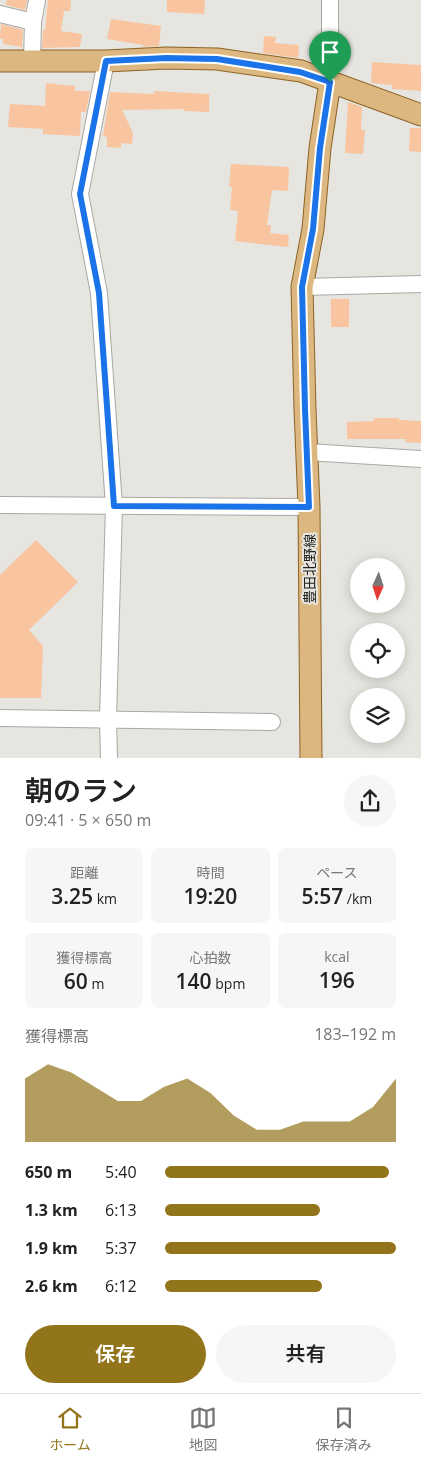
<!DOCTYPE html>
<html lang="ja">
<meta charset="utf-8">
<style>
:root{--surface:#fff;--page:#f6f6f6;--text:#222;--muted:#767676;--line:#e0e0e0;--accent:#92751b}
body{margin:0;font-family:"Open Sans","Noto Sans JP",sans-serif;background:var(--page);color:var(--text);height:100vh;display:flex;flex-direction:column;font-size:19px;white-space:nowrap}
*{box-sizing:border-box;margin:0}
p{font-size:16px;color:var(--muted)}
.icon{flex:none;width:28px;height:28px;fill:none;stroke:currentColor;stroke-width:2;stroke-linecap:round;stroke-linejoin:round}
.map{position:relative;height:758px;overflow:hidden}
.panel{display:flex;flex-direction:column;background:var(--surface);flex:1}
.panel>*{flex:none}
.needle{width:32px;rotate:183deg}
.tools{position:absolute;left:350px;top:558px;display:grid;gap:10px}
.tools a{display:grid;place-items:center;width:55px;height:55px;border-radius:50%;background:var(--surface);box-shadow:0 2px 12px #0003;font-size:25px}
.pin{position:absolute;display:grid;place-items:center;width:42px;height:42px;color:#fff;margin:-51px -21px;border-radius:50% 50% 50% 0;rotate:-45deg;box-shadow:0 0 5px #0007}
.pin .icon{rotate:45deg}
.round{display:grid;place-items:center;flex:none;width:52px;height:52px;border-radius:26px;background:var(--page)}
.headline{display:flex;align-items:center;justify-content:space-between;height:85px;padding:0 25px}
h1{font-size:28px;font-weight:600;line-height:38px}
.figures{display:grid;grid-template-columns:repeat(3,1fr);gap:8px;height:85px;padding:5px 25px}
.figures div{display:grid;align-content:center;border-radius:8px;background:var(--page);text-align:center}
.figures b{font-size:21px;font-weight:600}
.figures small{font-size:14px;font-weight:400}
.figures p{font-size:14px}
.chart{height:140px;padding:10px 25px}
.chart p{display:flex;justify-content:space-between}
.chart svg{width:100%;height:90px;margin-top:5px;fill:var(--accent);opacity:.7}
.action{display:flex;gap:10px;margin-top:auto;padding:10px 25px}
.action a{flex:1;height:58px;border-radius:30px;background:var(--accent);color:#fff;font-size:20px;font-weight:600;line-height:58px;text-align:center}
.action a+a{background:var(--page);color:var(--text)}
ul{padding:0 25px;list-style:none;font-size:16px}
li{display:grid;grid-template-columns:80px 60px 1fr;align-items:center;height:38px}
li i{height:12px;border-radius:6px;background:var(--accent)}
.tab-bar{display:flex;justify-content:space-around;align-items:center;height:70px;border-top:1px solid var(--line);background:var(--surface);font-size:14px;color:var(--muted)}
.tab-bar a{display:grid;justify-items:center;gap:2px}
.tab-bar .current{color:var(--accent)}
.map>svg:first-child{display:block}
</style>
<div class="map">
<svg width="421" height="758" viewBox="0 0 421 758">
<rect width="100%" height="100%" fill="#e6e5df"/>
<g fill="#f9c5a0">
<path d="M7,0h20l-2,10 -19,-5z"/>
<path d="M48,0h23l-1,11h-6l-3,20 21,3 -2,13 -38,1 1,-18h2z"/>
<path d="M167,0h38l-1,14 -37,-2z"/>
<path d="M111,19l50,7 -2,20 -16,1v-2l-36,-6z"/>
<path d="M1,24l22,6 -1,17 -19,-3v-5h-3z"/>
<path d="M264,36l12,1 -1,6 24,2 -1,13 -35,-5z"/>
<path d="M372,62l49,3v26l-29,-2v-4l-21,-2z"/>
<path d="M46,83l29,3v5h15l-4,21h-5l-1,24 -37,-2v-5l-35,-2 2,-23 35,2z"/>
<path d="M154,91l55,3v18l-25,-1v-2l-62,1 11,23 -1,11 -11,-1v5l-14,-1v-10l-4,-1 7,-44 44,2z"/>
<path d="M348,102l14,5 -1,23h4l-2,24 -18,-1z"/>
<path d="M410,128h11v24l-12,-1z"/>
<path d="M231,164l58,3 -1,24 -16,-1 -5,35h4l-1,8 19,2 -1,12 -53,-6 3,-30 -8,-1 2,-23h-3z"/>
<rect x="331" y="299" width="18" height="28"/>
<path d="M374,418h25v2l22,1v22l-16,-1 1,-3h-59v-17l27,-1z"/>
<path d="M36,540l42,42 -49,48 14,16 -2,52h-41v-123z"/>
</g>
<g fill="none" stroke-linecap="round" stroke-linejoin="round">
<defs>
<g id="minor">
<path d="M330,0v82"/>
<path d="M0,14l33,8"/>
<path d="M106,61l-26,133 19,99 15,213 -6,213 1,39"/>
<path d="M32,62l1,-40 4,-22"/>
<path d="M302,287l119,-3"/>
<path d="M307,452l114,7"/>
<path d="M0,505l309,2"/>
<path d="M0,718l272,4"/>
</g>
<g id="major">
<path d="M0,61h106l60,-3 51,1 84,12 120,44"/>
<path d="M311,758l-2,-251 -4,-98 -3,-122 11,-58 7,-81 10,-66"/>
</g>
</defs>
<use href="#minor" stroke="#aaa8a3" stroke-width="18"/>
<use href="#major" stroke="#8c6326" stroke-width="23"/>
<use href="#minor" stroke="#fff" stroke-width="16"/>
<use href="#major" stroke="#dcb77f" stroke-width="21"/>
</g>
<g fill="none" stroke-linecap="round" stroke-linejoin="round">
<defs>
<path id="route" d="M166,58l51,1 83,13 30,10 -10,66 -7,81 -11,58 3,122 4,98 -195,-1 -15,-213 -19,-99 26,-133z"/>
</defs>
<use href="#route" stroke="#fff" stroke-width="10"/>
<use href="#route" stroke="#1a73e8" stroke-width="6"/>
</g>
<g text-anchor="middle" stroke-width="4" stroke-linejoin="round" paint-order="stroke">
<g font-size="14" fill="#22211f" stroke="#e6e5df">
<text transform="translate(310 569) rotate(-90)" y="5">豊田北野線</text>
</g>
</g>
</svg>
<div class="tools">
<a><svg class="needle" viewBox="-14 -14 28 28"><path d="M0-13l5 13h-10z" fill="#e53935"/><path d="M0 13l5-13h-10z" fill="#767676"/></svg></a>
<a><svg class="icon" aria-label="locate" viewBox="0 0 24 24"><circle cx="12" cy="12" r="6"/><path d="M12 2v4M12 18v4M2 12h4M18 12h4"/></svg></a>
<a><svg class="icon" aria-label="layers" viewBox="0 0 24 24"><path d="M12 4l9 5-9 5-9-5zM3 14l9 5 9-5"/></svg></a>
</div>
<div class="pin" style="left:330px;top:82px;background:#1e9e55"><svg class="icon" aria-label="arrive" viewBox="0 0 24 24"><path d="M6 21V4h12l-3 4 3 4H6"/></svg></div>
</div>
<section class="panel">
<div class="headline"><div><h1>朝のラン</h1><p>09:41 · 5 × 650 m</p></div><a class="round"><svg class="icon" aria-label="share" viewBox="0 0 24 24"><path d="M12 15V3M7 8l5-5 5 5M5 13v7h14v-7"/></svg></a></div>
<div class="figures">
<div><p>距離</p><b>3.25<small> km</small></b></div>
<div><p>時間</p><b>19:20</b></div>
<div><p>ペース</p><b>5:57<small> /km</small></b></div>
</div>
<div class="figures">
<div><p>獲得標高</p><b>60<small> m</small></b></div>
<div><p>心拍数</p><b>140<small> bpm</small></b></div>
<div><p>kcal</p><b>196</b></div>
</div>
<div class="chart"><p><span>獲得標高</span>183–192 m</p>
<svg viewBox="0 0 160 44" preserveAspectRatio="none"><path d="M0 44V13L10 6L20 10L30 17L40 24L50 24L60 17L70 13L80 20L90 31L100 38L110 38L120 34L130 34L140 34L150 27L160 13V44z"/></svg>
</div>
<ul>
<li><b>650 m</b>5:40<i style="width:97%"></i></li>
<li><b>1.3 km</b>6:13<i style="width:67%"></i></li>
<li><b>1.9 km</b>5:37<i style="width:100%"></i></li>
<li><b>2.6 km</b>6:12<i style="width:68%"></i></li>
</ul>
<div class="action"><a>保存</a><a>共有</a></div>
</section>
<nav class="tab-bar">
<a class="current"><svg class="icon" aria-label="home" viewBox="0 0 24 24"><path d="M3 11l9-7 9 7M6 9v11h12V9"/></svg>ホーム</a>
<a><svg class="icon" aria-label="map" viewBox="0 0 24 24"><path d="M3 6l6-2 6 2 6-2v14l-6 2-6-2-6 2zM9 4v14M15 6v14"/></svg>地図</a>
<a><svg class="icon" aria-label="saved" viewBox="0 0 24 24"><path d="M7 4h10v16l-5-4-5 4z"/></svg>保存済み</a>
</nav>
